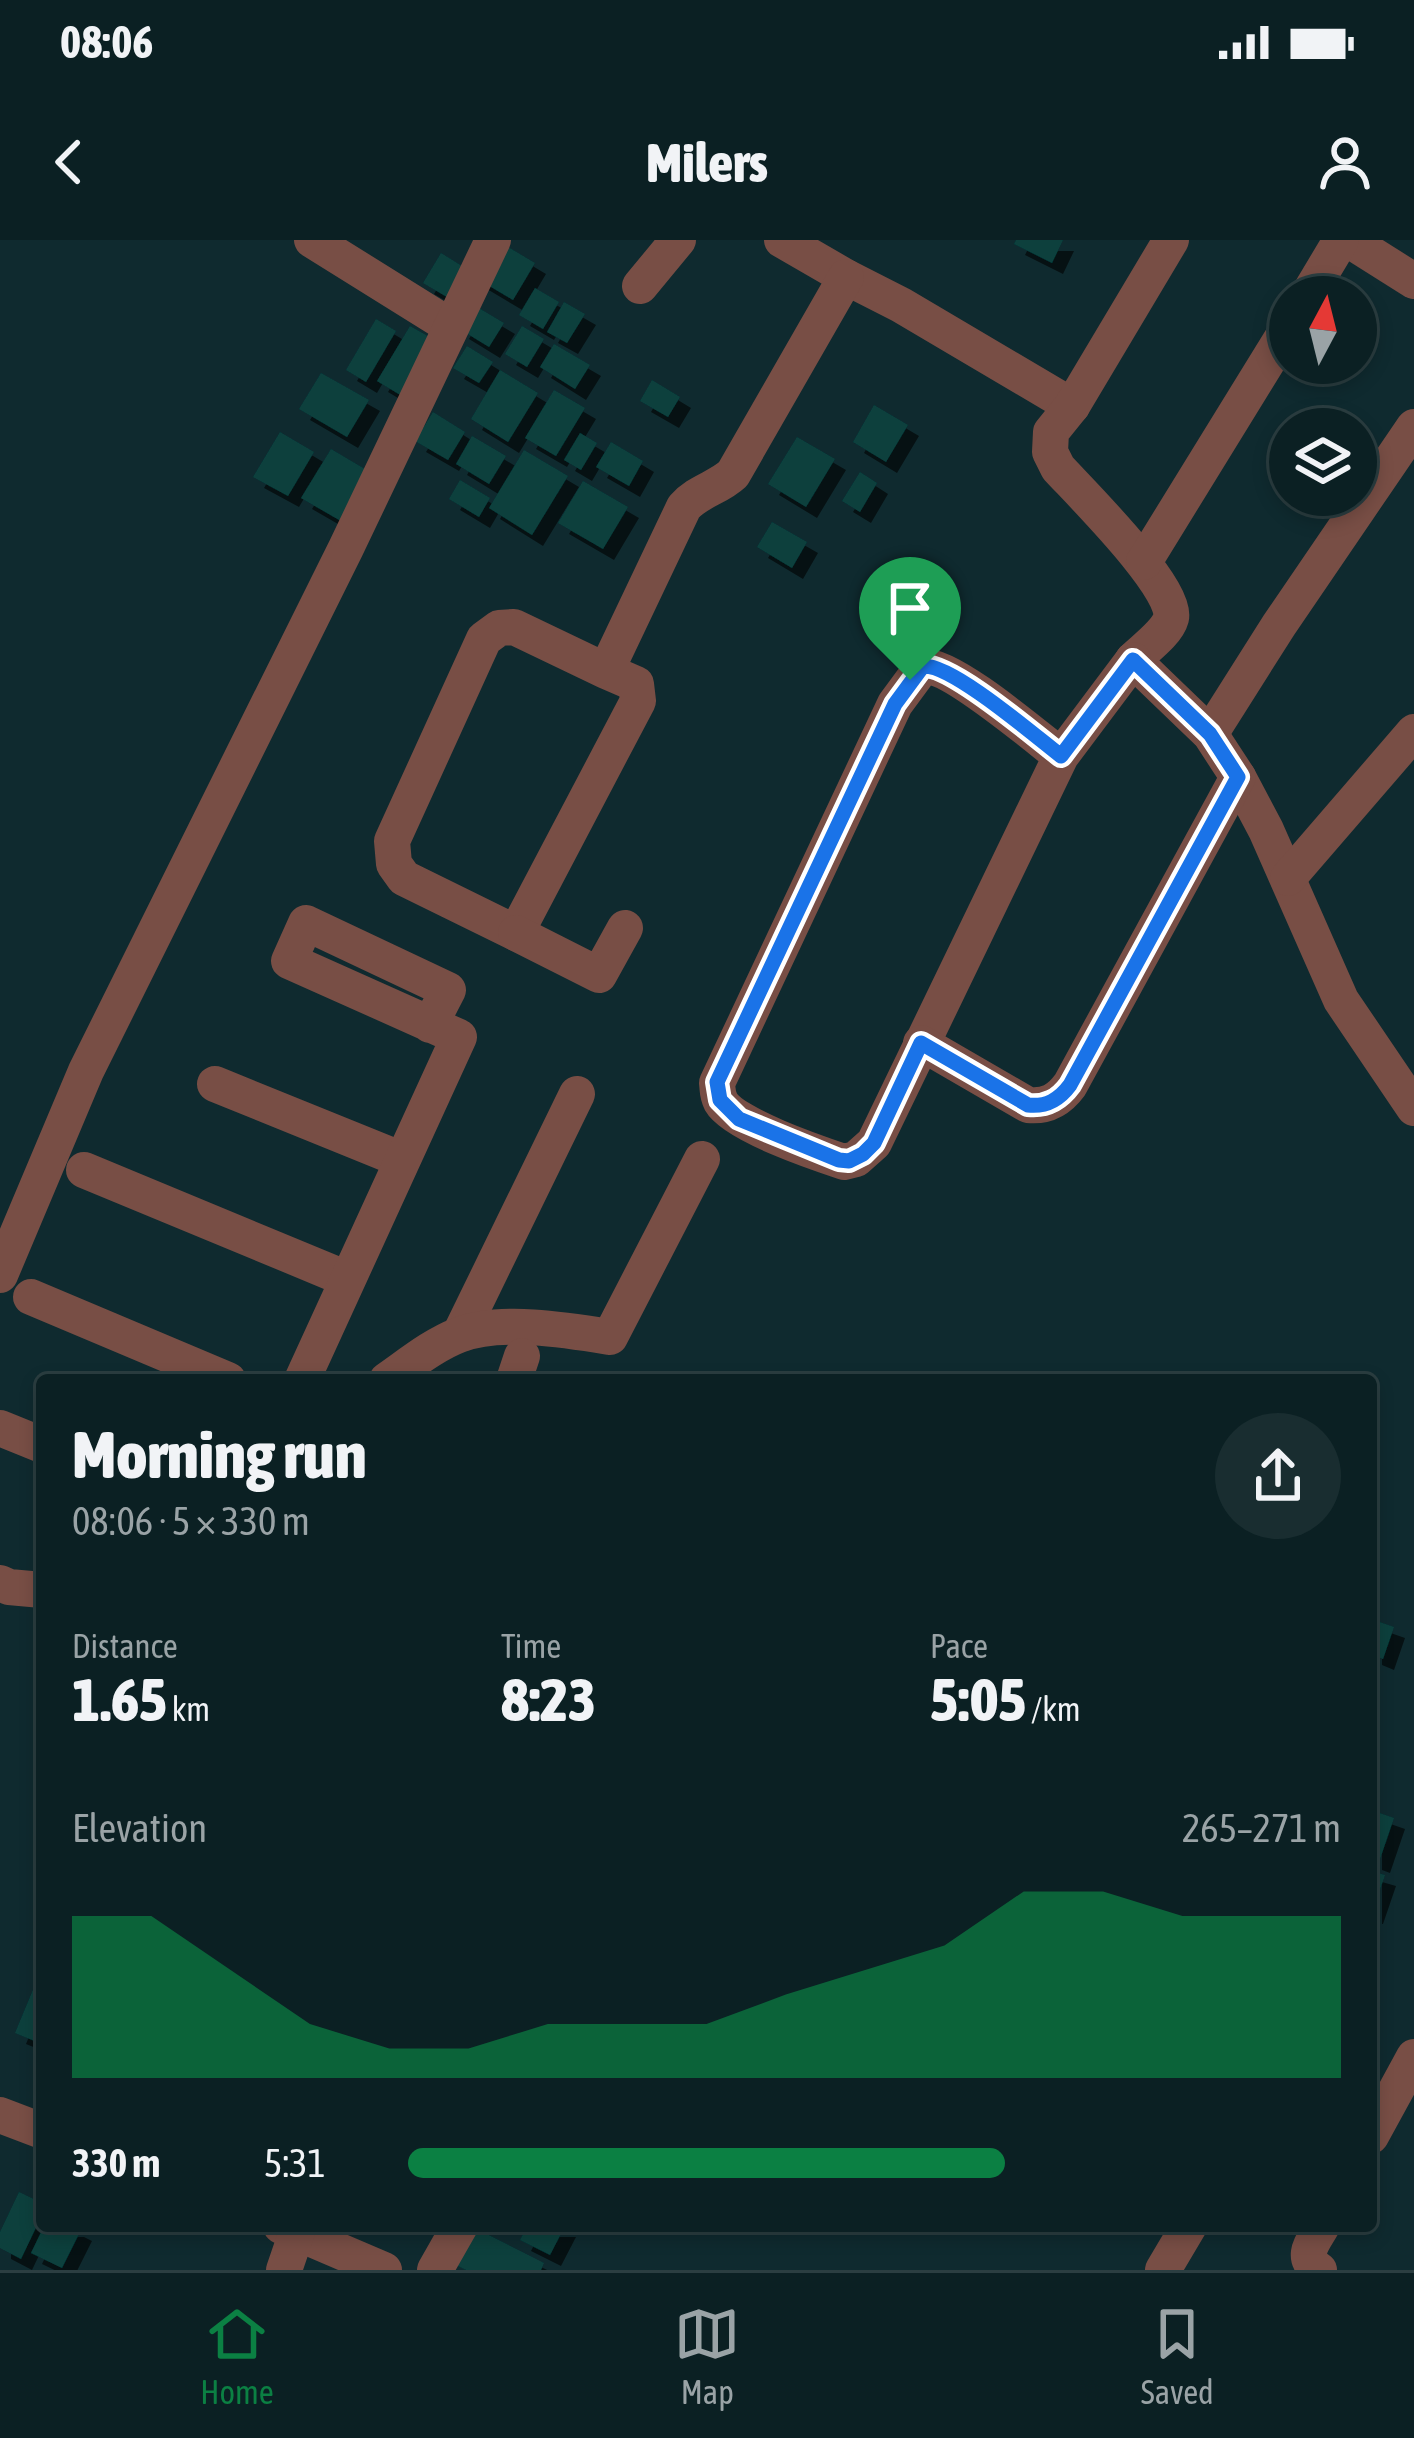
<!DOCTYPE html>
<meta charset="utf-8">
<style>
:root{--surface:#0b2023;--page:#192d30;--text:#f1f3f6;--muted:#9aa3a6;--line:#2b3e41;--accent:#0b8043}
body{margin:0;font-family:"Asap Condensed",sans-serif;background:var(--page);color:var(--text);height:100vh;display:flex;flex-direction:column;font-size:45px;white-space:nowrap}
*{box-sizing:border-box;margin:0}
p{font-size:39px;color:var(--muted)}
.icon{flex:none;width:66px;height:66px;fill:none;stroke:currentColor;stroke-width:2;stroke-linecap:round;stroke-linejoin:round}
.map{position:relative;flex:1;overflow:hidden}
.side{position:absolute;left:36px;top:1134px;width:1341px;height:858px;display:flex;flex-direction:column;background:var(--surface);border-radius:12px;box-shadow:0 6px 18px #0003,0 0 0 3px var(--line)}
.side>*{flex:none}
.needle{width:78px;rotate:7deg}
.tools{position:absolute;left:1269px;top:36px;display:grid;gap:24px}
.tools a{display:grid;place-items:center;width:108px;height:108px;border-radius:50%;background:var(--surface);box-shadow:0 6px 18px #0003,0 0 0 3px var(--line);font-size:60px}
.pin{position:absolute;display:grid;place-items:center;width:102px;height:102px;color:#fff;margin:-123px -51px;border-radius:50% 50% 50% 0;rotate:-45deg;box-shadow:0 0 12px #0007}
.pin .icon{rotate:45deg}
.round{display:grid;place-items:center;flex:none;width:126px;height:126px;border-radius:63px;background:var(--page)}
.headline{display:flex;align-items:center;justify-content:space-between;height:204px;padding:0 36px}
h1{font-size:66px;font-weight:800;line-height:90px}
.stats{display:grid;grid-template-columns:repeat(3,1fr);gap:18px;height:204px;padding:12px 36px}
.stats div{display:grid;align-content:center}
.stats b{font-size:60px;font-weight:800}
.stats small{font-size:33px;font-weight:400}
.stats p{font-size:33px}
.chart{height:336px;padding:24px 36px}
.chart p{display:flex;justify-content:space-between}
.chart svg{width:100%;height:216px;margin-top:12px;fill:var(--accent);opacity:.7}
ul{padding:0 36px;list-style:none;font-size:39px}
li{display:grid;grid-template-columns:192px 144px 1fr;align-items:center;height:90px}
li i{height:30px;border-radius:15px;background:var(--accent)}
.status{display:flex;justify-content:space-between;align-items:center;height:84px;padding:0 60px;background:var(--surface);direction:ltr}
.status svg{height:33px;fill:currentColor}
header{display:flex;justify-content:space-between;align-items:center;height:156px;padding:0 36px;background:var(--surface);font-size:54px;font-weight:800}
.tabs{display:flex;justify-content:space-around;align-items:center;height:168px;border-top:3px solid var(--line);background:var(--surface);font-size:33px;color:var(--muted)}
.tabs a{display:grid;justify-items:center;gap:6px}
.tabs .on{color:var(--accent)}
.map>svg:first-child{display:block}
</style>
<div class="status"><b>08:06</b><svg viewBox="0 0 49 12"><path d="M0 12V9h3v3zM5 12V6h3v6zM10 12V3h3v9zM15 12V0h3v12zM26 1h20v11H26zM47 4h2v5h-2z"/></svg></div>
<header><svg class="icon" aria-label="back" viewBox="0 0 24 24"><path d="M15 5l-7 7 7 7"/></svg>Milers<svg class="icon" aria-label="person" viewBox="0 0 24 24"><circle cx="12" cy="8" r="4"/><path d="M4 21q1-7 8-7t8 7"/></svg></header>
<div class="map">
<svg width="1414" height="2030" viewBox="0 0 1414 2030">
<defs>
<filter id="shadow"><feDropShadow dx="11" dy="11" stdDeviation="0" flood-color="#0009"/></filter>
</defs>
<rect width="100%" height="100%" fill="#0f2a2f"/>
<g fill="#09403e" filter="url(#shadow)">
<path d="M1016,0h47l-11,23 -38,-19z"/>
<path d="M498,1l37,22 -22,37 -37,-22z"/>
<path d="M441,13l29,18 -18,29 -29,-17z"/>
<path d="M535,48l24,14 -16,27 -24,-14z"/>
<path d="M564,62l21,12 -18,29 -20,-11z"/>
<path d="M472,64l32,19 -15,24 -31,-19z"/>
<path d="M376,79l20,12 -30,51 -20,-12z"/>
<path d="M410,86l30,17 -33,56 -30,-18z"/>
<path d="M522,86l22,13 -17,28 -22,-13z"/>
<path d="M554,104l36,21 -15,24 -35,-22z"/>
<path d="M467,106l26,16 -14,21 -26,-15z"/>
<path d="M500,130l38,23 -30,49 -37,-23z"/>
<path d="M321,133l48,27 -22,37 -48,-28z"/>
<path d="M652,140l28,17 -12,20 -28,-16z"/>
<path d="M554,150l31,18 -29,48 -31,-18z"/>
<path d="M874,165l34,20 -22,37 -33,-20z"/>
<path d="M433,172l32,20 -17,28 -33,-19z"/>
<path d="M280,192l34,20 -26,44 -35,-19z"/>
<path d="M580,193l17,10 -16,27 -17,-10z"/>
<path d="M472,196l34,20 -17,28 -33,-20z"/>
<path d="M797,197l38,22 -29,48 -38,-23z"/>
<path d="M611,202l32,19 -14,25 -33,-19z"/>
<path d="M331,209l44,26 -29,49 -45,-26z"/>
<path d="M524,210l44,26 -36,59 -43,-27z"/>
<path d="M860,232l17,11 -17,29 -18,-11z"/>
<path d="M460,240l30,18 -11,19 -30,-18z"/>
<path d="M583,241l45,26 -25,42 -45,-26z"/>
<path d="M772,282l35,20 -15,26 -35,-21z"/>
<path d="M1371,1379l23,8 -11,32 -12,-5z"/>
<path d="M1371,1570l23,8 -15,44 -8,-3z"/>
<path d="M1371,1631l14,4 -13,38h-1z"/>
<path d="M42,1728v76l-27,-11z"/>
<path d="M19,1952l23,11v12l-21,44 -21,-11v-16z"/>
<path d="M44,1986h29l8,4 -19,38 -31,-15z"/>
<path d="M471,1986l73,37 -3,7h-75l-14,-7z"/>
<path d="M527,1986h38l-15,29 -30,-15z"/>
</g>
<g fill="none" stroke-linecap="round" stroke-linejoin="round">
<g stroke="#784e45" stroke-width="36">
<path d="M312,0l138,86"/>
<path d="M782,0l64,37 55,28 171,101"/>
<path d="M1171,0l-99,166 -21,26 -1,20 8,16c22,24 120,121 113,150 -4,15 -27,31 -38,42l77,74 28,43 28,53 75,170 73,108"/>
<path d="M1349,0l65,41"/>
<path d="M640,46l38,-46"/>
<path d="M1307,57l34,-57"/>
<path d="M1144,322l146,-237"/>
<path d="M606,431l30,13 2,17 -122,232 -112,-55 -10,-14 -2,-23 92,-202 15,-11 15,-1 92,44 78,-164c14,-16 34,-19 49,-33l113,-197"/>
<path d="M1210,494l69,-109 135,-198"/>
<path d="M1061,516c-26,-20 -110,-92 -138,-90l-28,38 -178,379c1,8 0,11 4,19 13,23 96,51 123,60l12,-3 18,-16 187,-387 72,-96"/>
<path d="M1288,638l126,-146"/>
<path d="M516,693l83,42 26,-47"/>
<path d="M921,803l107,62c19,2 31,-5 42,-20l168,-308"/>
<path d="M215,844l185,75"/>
<path d="M84,930l263,109"/>
<path d="M0,1035l86,-204 260,-523 147,-308"/>
<path d="M31,1057l197,83"/>
<path d="M460,1094l117,-240"/>
<path d="M302,1140l157,-343 -170,-76 17,-38 142,67 -18,35"/>
<path d="M387,1140c23,-16 46,-35 72,-45 41,-16 108,-5 151,2l92,-178"/>
<path d="M514,1140l8,-24"/>
<path d="M0,1188l42,17"/>
<path d="M0,1343l9,4 33,3"/>
<path d="M0,1875l42,16"/>
<path d="M1371,1896l43,-79"/>
<path d="M281,1986l103,44"/>
<path d="M284,2030l13,-38"/>
<path d="M435,2030l25,-44"/>
<path d="M1163,2030l26,-44"/>
<path d="M1319,2030c-20,-13 -6,-28 3,-44"/>
</g>
</g>
<g fill="none" stroke-linecap="round" stroke-linejoin="round">
<defs>
<path id="route" d="M1133,420l77,74 28,43 -168,308c-11,15 -24,22 -42,20l-107,-62 -47,100 -11,11 -14,7 -10,-1 -100,-41 -19,-19 -3,-18 178,-378 28,-38c29,-2 112,70 138,90z"/>
</defs>
<use href="#route" stroke="#fff" stroke-width="24"/>
<use href="#route" stroke="#1a73e8" stroke-width="15"/>
</g>
</svg>
<div class="tools">
<a><svg class="needle" viewBox="-14 -14 28 28"><path d="M0-13l5 13h-10z" fill="#e53935"/><path d="M0 13l5-13h-10z" fill="#9aa3a6"/></svg></a>
<a><svg class="icon" aria-label="layers" viewBox="0 0 24 24"><path d="M12 4l9 5-9 5-9-5zM3 14l9 5 9-5"/></svg></a>
</div>
<div class="pin" style="left:910px;top:440px;background:#1e9e55"><svg class="icon" aria-label="arrive" viewBox="0 0 24 24"><path d="M6 21V4h12l-3 4 3 4H6"/></svg></div>
<section class="side">
<div class="headline"><div><h1>Morning run</h1><p>08:06 · 5 × 330 m</p></div><a class="round"><svg class="icon" aria-label="share" viewBox="0 0 24 24"><path d="M12 15V3M7 8l5-5 5 5M5 13v7h14v-7"/></svg></a></div>
<div class="stats">
<div><p>Distance</p><b>1.65<small> km</small></b></div>
<div><p>Time</p><b>8:23</b></div>
<div><p>Pace</p><b>5:05<small> /km</small></b></div>
</div>
<div class="chart"><p><span>Elevation</span>265–271 m</p>
<svg viewBox="0 0 160 44" preserveAspectRatio="none"><path d="M0 44V11L10 11L20 22L30 33L40 38L50 38L60 33L70 33L80 33L90 27L100 22L110 17L120 6L130 6L140 11L150 11L160 11V44z"/></svg>
</div>
<ul>
<li><b>330 m</b>5:31<i style="width:64%"></i></li>
</ul>
</section>
</div>
<nav class="tabs">
<a class="on"><svg class="icon" aria-label="home" viewBox="0 0 24 24"><path d="M3 11l9-7 9 7M6 9v11h12V9"/></svg>Home</a>
<a><svg class="icon" aria-label="map" viewBox="0 0 24 24"><path d="M3 6l6-2 6 2 6-2v14l-6 2-6-2-6 2zM9 4v14M15 6v14"/></svg>Map</a>
<a><svg class="icon" aria-label="saved" viewBox="0 0 24 24"><path d="M7 4h10v16l-5-4-5 4z"/></svg>Saved</a>
</nav>
